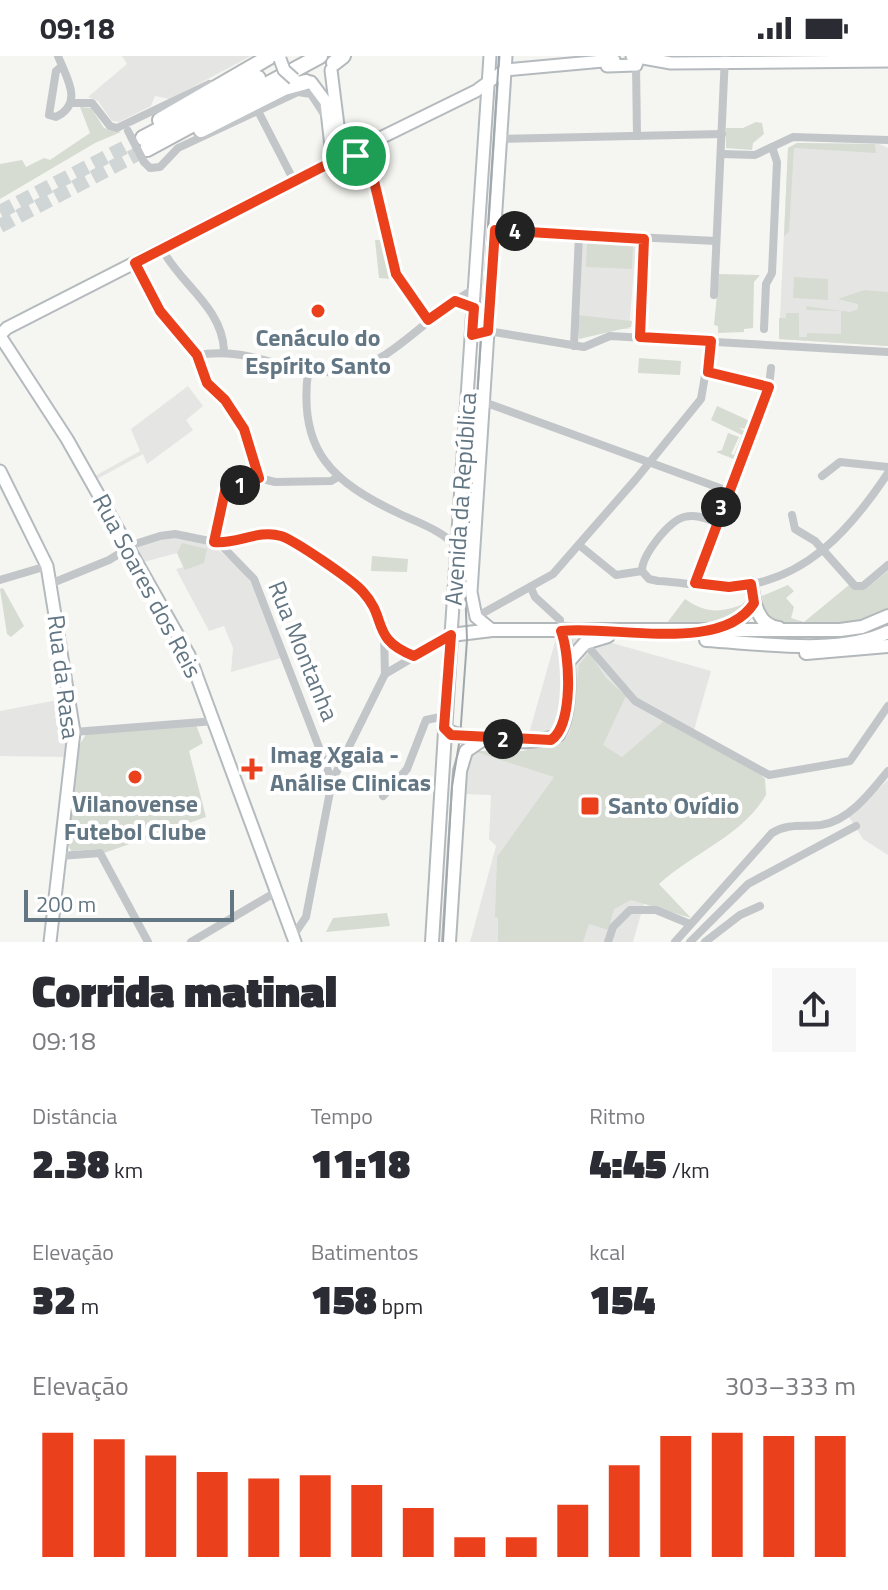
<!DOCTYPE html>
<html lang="pt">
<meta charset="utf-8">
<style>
:root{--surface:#fff;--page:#f7f7f7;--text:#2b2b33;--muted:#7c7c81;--accent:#ea401c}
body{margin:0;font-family:"Titillium Web",sans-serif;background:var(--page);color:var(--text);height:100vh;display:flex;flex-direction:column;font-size:30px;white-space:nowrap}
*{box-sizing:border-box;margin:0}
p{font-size:26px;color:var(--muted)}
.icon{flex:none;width:44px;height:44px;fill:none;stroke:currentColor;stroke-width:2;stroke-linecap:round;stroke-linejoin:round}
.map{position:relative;height:886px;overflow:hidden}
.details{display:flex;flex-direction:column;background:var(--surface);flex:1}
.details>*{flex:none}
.scale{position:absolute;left:24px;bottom:20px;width:210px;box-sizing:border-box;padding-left:8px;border:4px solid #627683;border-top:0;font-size:22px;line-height:28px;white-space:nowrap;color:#627683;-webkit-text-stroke:6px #fff;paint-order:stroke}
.pin{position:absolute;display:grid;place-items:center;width:68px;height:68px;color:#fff;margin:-34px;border:4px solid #fff;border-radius:50%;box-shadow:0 2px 8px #0007}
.km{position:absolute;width:40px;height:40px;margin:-20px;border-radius:50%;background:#222;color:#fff;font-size:22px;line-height:40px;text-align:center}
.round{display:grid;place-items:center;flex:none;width:84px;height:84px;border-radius:0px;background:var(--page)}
.overview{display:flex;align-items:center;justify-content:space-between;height:136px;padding:0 32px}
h1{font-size:44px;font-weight:800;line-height:60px}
.stats{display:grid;grid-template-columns:repeat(3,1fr);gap:12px;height:136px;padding:8px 32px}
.stats div{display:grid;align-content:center}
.stats b{font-size:40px;font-weight:800}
.stats small{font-size:22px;font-weight:400}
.stats p{font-size:22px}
.chart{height:224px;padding:16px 32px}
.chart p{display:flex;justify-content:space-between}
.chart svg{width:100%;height:144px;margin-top:8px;stroke:var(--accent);stroke-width:6}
.status{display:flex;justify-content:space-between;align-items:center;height:56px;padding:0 40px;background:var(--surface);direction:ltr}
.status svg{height:22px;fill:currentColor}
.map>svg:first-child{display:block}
</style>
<div class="status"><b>09:18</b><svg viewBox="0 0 49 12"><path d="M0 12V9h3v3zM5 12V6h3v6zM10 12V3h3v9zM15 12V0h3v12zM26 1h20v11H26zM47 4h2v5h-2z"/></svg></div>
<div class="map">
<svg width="888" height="886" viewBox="0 0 888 886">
<rect width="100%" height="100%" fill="#f5f5f1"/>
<g fill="#e5e6e4">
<path d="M122,0h129l-81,43 -15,-3 -4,10 -32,16 -7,-1 -14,-20 -10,-4 39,-33z"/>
<path d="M797,87l82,1 9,4v198l-109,-7 9,-191z"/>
<path d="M582,185l54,4 -7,84h-18l-32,10z"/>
<path d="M188,330l15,20 -17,14 7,10 -46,34 -4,-10 -46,25 -2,-3 45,-25 -9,-22z"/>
<path d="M172,479l43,12 29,25 15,23 22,63 -50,14 2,-24 -9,-22 -15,5 -33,-62 7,-2 -6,-14 -33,9 -9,-15z"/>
<path d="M559,572l152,43 -78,271h-163l26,-96 -7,-7 2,-44 -26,-1 5,-38 3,-5 47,14z"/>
<path d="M63,643l3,58 -66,-1v-45z"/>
<path d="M888,724v75l-25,-16 -14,-22z"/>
</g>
<g fill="#d6dcd2">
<path d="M80,51l11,1 13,20 17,4 -26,11 -95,56v-35l22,-4 4,7 18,-9 6,2 40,-27z"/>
<path d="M756,66l6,1 2,11 -11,9 -1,7 -26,-2v-20h17z"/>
<path d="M797,87l78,1 1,9 -82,-5 -5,84 -5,4 4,-88z"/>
<path d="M375,184h9l7,39 -12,-1z"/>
<path d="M587,187l46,3 -1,23 -46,-2z"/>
<path d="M719,218l41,1 -6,7 -1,46 -9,1v3l-26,1v-7l-4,-1z"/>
<path d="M794,221l34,2v21l-35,-2z"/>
<path d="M864,234l24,2v54l-109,-7v-21h7v-5h13v24h8v-4l34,1v-23l-34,-1 -1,-4 44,6 8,-3v-5l-20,-5z"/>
<path d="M577,259l55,6 -1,6 -52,12z"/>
<path d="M639,302l42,3 -1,14 -42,-2z"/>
<path d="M717,350l33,15 -3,8 -8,-1 7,4 -10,28 -20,-8 6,-2 6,-17 11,4 -8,17 3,1 8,-20 -31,-15z"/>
<path d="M182,487l25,6 -3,14 -19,7 -8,-17z"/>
<path d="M372,500l36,3 -1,13 -36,-1z"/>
<path d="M888,515v37c-31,23 -80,17 -116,16l-5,-4 -5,-24 26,-11 6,6 -8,7 8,9 -3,11 13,4 45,-37 15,5z"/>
<path d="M3,532l21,38 -13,11 -4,-3 -7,-45z"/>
<path d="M685,543c22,15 36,14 61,4 -16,28 -54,24 -82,24z"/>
<path d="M589,596l17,26 20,18 -23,49 19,12 43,-37 95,54 5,5 1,16c-24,41 -73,58 -107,89l32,34 -60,-18 -17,9 -6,21 -19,-6 -6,18h-85v-24l-3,-1 2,-60 57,-80 -81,-26h54v-3c19,-1 33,2 43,-16l9,-67z"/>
<path d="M196,669l7,18 -14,8 17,66 -102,36 -7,-4 -26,2 -3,-7 10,-97 9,-14z"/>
<path d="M387,857l3,13 -64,6 7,-14z"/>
</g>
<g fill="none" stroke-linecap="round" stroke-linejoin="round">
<g stroke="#d0d5d6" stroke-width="14" stroke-dasharray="14 7" stroke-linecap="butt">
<path d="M0,156l143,-74"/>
<path d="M0,170l147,-77"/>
</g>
<defs>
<g id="secondary">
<path d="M632,0l39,7 217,-2"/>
<path d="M607,10l29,-1 3,-8"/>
<path d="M331,14l7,56 12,16"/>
<path d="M505,14l109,-10"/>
<path d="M311,26l15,20 6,54 4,7"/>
<path d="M0,279l7,-7 317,-162 24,-1 16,-19 112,-55 29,-21"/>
<path d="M0,280l67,103 122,216 106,287"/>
<path d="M0,415l47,95 27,166 -24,210"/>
<path d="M492,574l-16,-13 -5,-25 35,-536"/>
<path d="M451,579l39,-579"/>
</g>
<g id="primary">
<path d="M751,528c3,19 7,42 28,44"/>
<path d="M720,574l19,-9 15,-18"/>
<path d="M706,584c54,3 133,16 182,-8"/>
<path d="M806,597l82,-7"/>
<path d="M569,605l16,-18 23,-7"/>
<path d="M444,672c14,14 96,18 114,7 14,-22 13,-80 3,-104"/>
<path d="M432,886l19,-307 41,-5h348l22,-3 26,-11"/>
<path d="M449,886l11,-171 6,-20 16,-11"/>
</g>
<g id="motorway">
<path d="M334,7l9,-7"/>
<path d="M160,64l111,-64"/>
<path d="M201,74l83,-42 22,-6"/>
<path d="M143,82l115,-60"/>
<path d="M147,93l173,-93"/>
</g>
</defs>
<use href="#secondary" stroke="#b4babe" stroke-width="15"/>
<use href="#primary" stroke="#b3b8bb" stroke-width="16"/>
<use href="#motorway" stroke="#b4b8bb" stroke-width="18"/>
<g stroke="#c2c6c9" stroke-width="8">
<path d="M58,0c9,23 26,47 -2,61l-7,-2 7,-44 6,-5"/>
<path d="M636,9l1,71"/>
<path d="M72,47h20l18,23 7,2 92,-44"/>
<path d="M258,55l36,70"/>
<path d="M500,83l222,-5"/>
<path d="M721,98l34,1 38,-18 95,3"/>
<path d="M356,100l18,25 22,93 32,46"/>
<path d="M144,106l6,6 10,-1 18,-19 120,-56 13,2 13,20"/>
<path d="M495,174l221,11"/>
<path d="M162,193c18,35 60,58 62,101"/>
<path d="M135,207l25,48 37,44 10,28 18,17 19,29 15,49 -34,13 -11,51"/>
<path d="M714,239l11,-239"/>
<path d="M764,273l2,-45 6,-11 5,-111 -5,-15"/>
<path d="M488,275l96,16 26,-11 278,16"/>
<path d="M640,281l4,-98"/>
<path d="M574,290l5,-111"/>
<path d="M197,299c57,-10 95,24 150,16 46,-8 86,-62 128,-82"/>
<path d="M308,316c-10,79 24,110 92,142 21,10 41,16 58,34"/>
<path d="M708,316l61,15"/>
<path d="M484,346l244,89"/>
<path d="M822,420l18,-14 48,5"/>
<path d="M259,422l16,4 56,-1 7,-4"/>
<path d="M792,459l3,14 20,12 40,45h8l25,-21"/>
<path d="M716,466c-11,-4 -21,-8 -32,-5 -16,5 -42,38 -42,54l7,8 9,2c24,1 49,7 73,6 74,-5 119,-57 157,-114"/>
<path d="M219,487l46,-10 15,2 83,56 21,44 1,39"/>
<path d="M579,489l37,30 26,-4"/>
<path d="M0,524l47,-14"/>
<path d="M695,527l74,-196 2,-19"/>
<path d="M50,528l59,-24 26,-16 25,-8 15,-2 44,9 35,36 78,202"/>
<path d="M531,532l4,9 25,23 1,11"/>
<path d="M476,561l77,-43 83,-95 65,-80 10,-58"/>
<path d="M386,585l28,15"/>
<path d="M585,587l50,58 134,74 81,-14 38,-55"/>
<path d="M74,676l141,-11"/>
<path d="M383,740l24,-27 19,-49 19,-4"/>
<path d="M60,800l40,-3 48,89"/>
<path d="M293,880l13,-19 26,-136 53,-107 66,-39"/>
<path d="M191,886l85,-50"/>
<path d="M608,886l5,-15 17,-17h26l34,14"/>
<path d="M675,886l97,-109c16,-10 31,-6 49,-8 28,-4 50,-33 67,-54"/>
<path d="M690,886l58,-58 108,-58"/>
<path d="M705,886l35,-27 20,-9"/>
</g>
<use href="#secondary" stroke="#fff" stroke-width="11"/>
<use href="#primary" stroke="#fff" stroke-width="12"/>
<use href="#motorway" stroke="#fff" stroke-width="14"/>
<path stroke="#a0a8ad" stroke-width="2" d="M443,886l9,-156 8,-48 7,-98 -2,-55 34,-529"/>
<defs>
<path id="secondary-bridge" d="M280,3l4,11 10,9"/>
</defs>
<use href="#secondary-bridge" stroke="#b4babe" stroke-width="15" stroke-linecap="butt"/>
<path stroke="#c2c6c9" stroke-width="8" d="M128,75l16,31"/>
<use href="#secondary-bridge" stroke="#fff" stroke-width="11"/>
</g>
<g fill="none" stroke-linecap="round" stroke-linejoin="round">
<defs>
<path id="route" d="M356,100l18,25 22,93 32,46 27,-19 19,7 -2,27 16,-4 7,-101 149,9 -4,98 71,4 -3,31 61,15 -74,196 34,4 22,-3 3,19c-32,51 -140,22 -193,28 9,23 13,94 -10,109l-100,-5 -7,-7 7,-93 -37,21c-44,-17 -26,-37 -51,-64 -10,-12 -69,-52 -82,-56 -23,-7 -45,9 -67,6l11,-51 34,-13 -15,-49 -19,-29 -18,-17 -10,-28 -37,-44 -25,-48 189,-97 24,-1z"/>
</defs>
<use href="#route" stroke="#fff" stroke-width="16"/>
<use href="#route" stroke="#ea401c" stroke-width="10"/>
</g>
<g fill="#ea401c" stroke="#fff" stroke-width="3">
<circle cx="318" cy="255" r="8"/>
<path d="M248 701h8v8h8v8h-8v8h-8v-8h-8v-8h8z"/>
<circle cx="135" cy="721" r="8"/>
<rect x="580" y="740" width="20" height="20" rx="4"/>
</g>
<g text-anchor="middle" stroke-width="8" stroke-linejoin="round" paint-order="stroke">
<g font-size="24" font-weight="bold" fill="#627683" stroke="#fff">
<text x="318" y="290">Cenáculo do<tspan x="318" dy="28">Espírito Santo</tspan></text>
<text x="270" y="707" text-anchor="start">Imag Xgaia -<tspan x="270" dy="28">Análise Clinicas</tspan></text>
<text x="135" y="756">Vilanovense<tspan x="135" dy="28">Futebol Clube</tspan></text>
<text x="608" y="758" text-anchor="start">Santo Ovídio</text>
</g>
<g font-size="24" fill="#627683" stroke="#fff">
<text transform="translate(461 443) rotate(-86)" y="8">Avenida da República</text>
<text transform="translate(147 530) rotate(62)" y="8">Rua Soares dos Reis</text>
<text transform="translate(303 595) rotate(68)" y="8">Rua Montanha</text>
<text transform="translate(63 621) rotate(83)" y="8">Rua da Rasa</text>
</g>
</g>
</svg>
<div class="scale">200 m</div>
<div class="pin" style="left:356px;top:100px;background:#1e9e55"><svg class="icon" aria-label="arrive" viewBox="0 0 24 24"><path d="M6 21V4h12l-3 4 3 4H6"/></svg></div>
<b class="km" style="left:240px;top:429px">1</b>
<b class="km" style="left:503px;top:683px">2</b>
<b class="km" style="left:721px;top:451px">3</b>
<b class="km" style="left:515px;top:175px">4</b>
</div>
<section class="details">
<div class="overview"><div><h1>Corrida matinal</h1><p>09:18</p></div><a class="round"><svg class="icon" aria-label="share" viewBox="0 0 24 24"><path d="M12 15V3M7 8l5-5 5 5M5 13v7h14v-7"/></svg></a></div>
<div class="stats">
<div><p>Distância</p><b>2.38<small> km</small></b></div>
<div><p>Tempo</p><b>11:18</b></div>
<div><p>Ritmo</p><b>4:45<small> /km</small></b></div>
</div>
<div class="stats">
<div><p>Elevação</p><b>32<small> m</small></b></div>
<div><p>Batimentos</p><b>158<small> bpm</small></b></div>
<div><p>kcal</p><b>154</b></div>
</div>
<div class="chart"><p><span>Elevação</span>303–333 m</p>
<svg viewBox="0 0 160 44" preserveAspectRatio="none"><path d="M5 44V6M15 44V8M25 44V13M35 44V18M45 44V20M55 44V19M65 44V22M75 44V29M85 44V38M95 44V38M105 44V28M115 44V16M125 44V7M135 44V6M145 44V7M155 44V7"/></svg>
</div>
</section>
